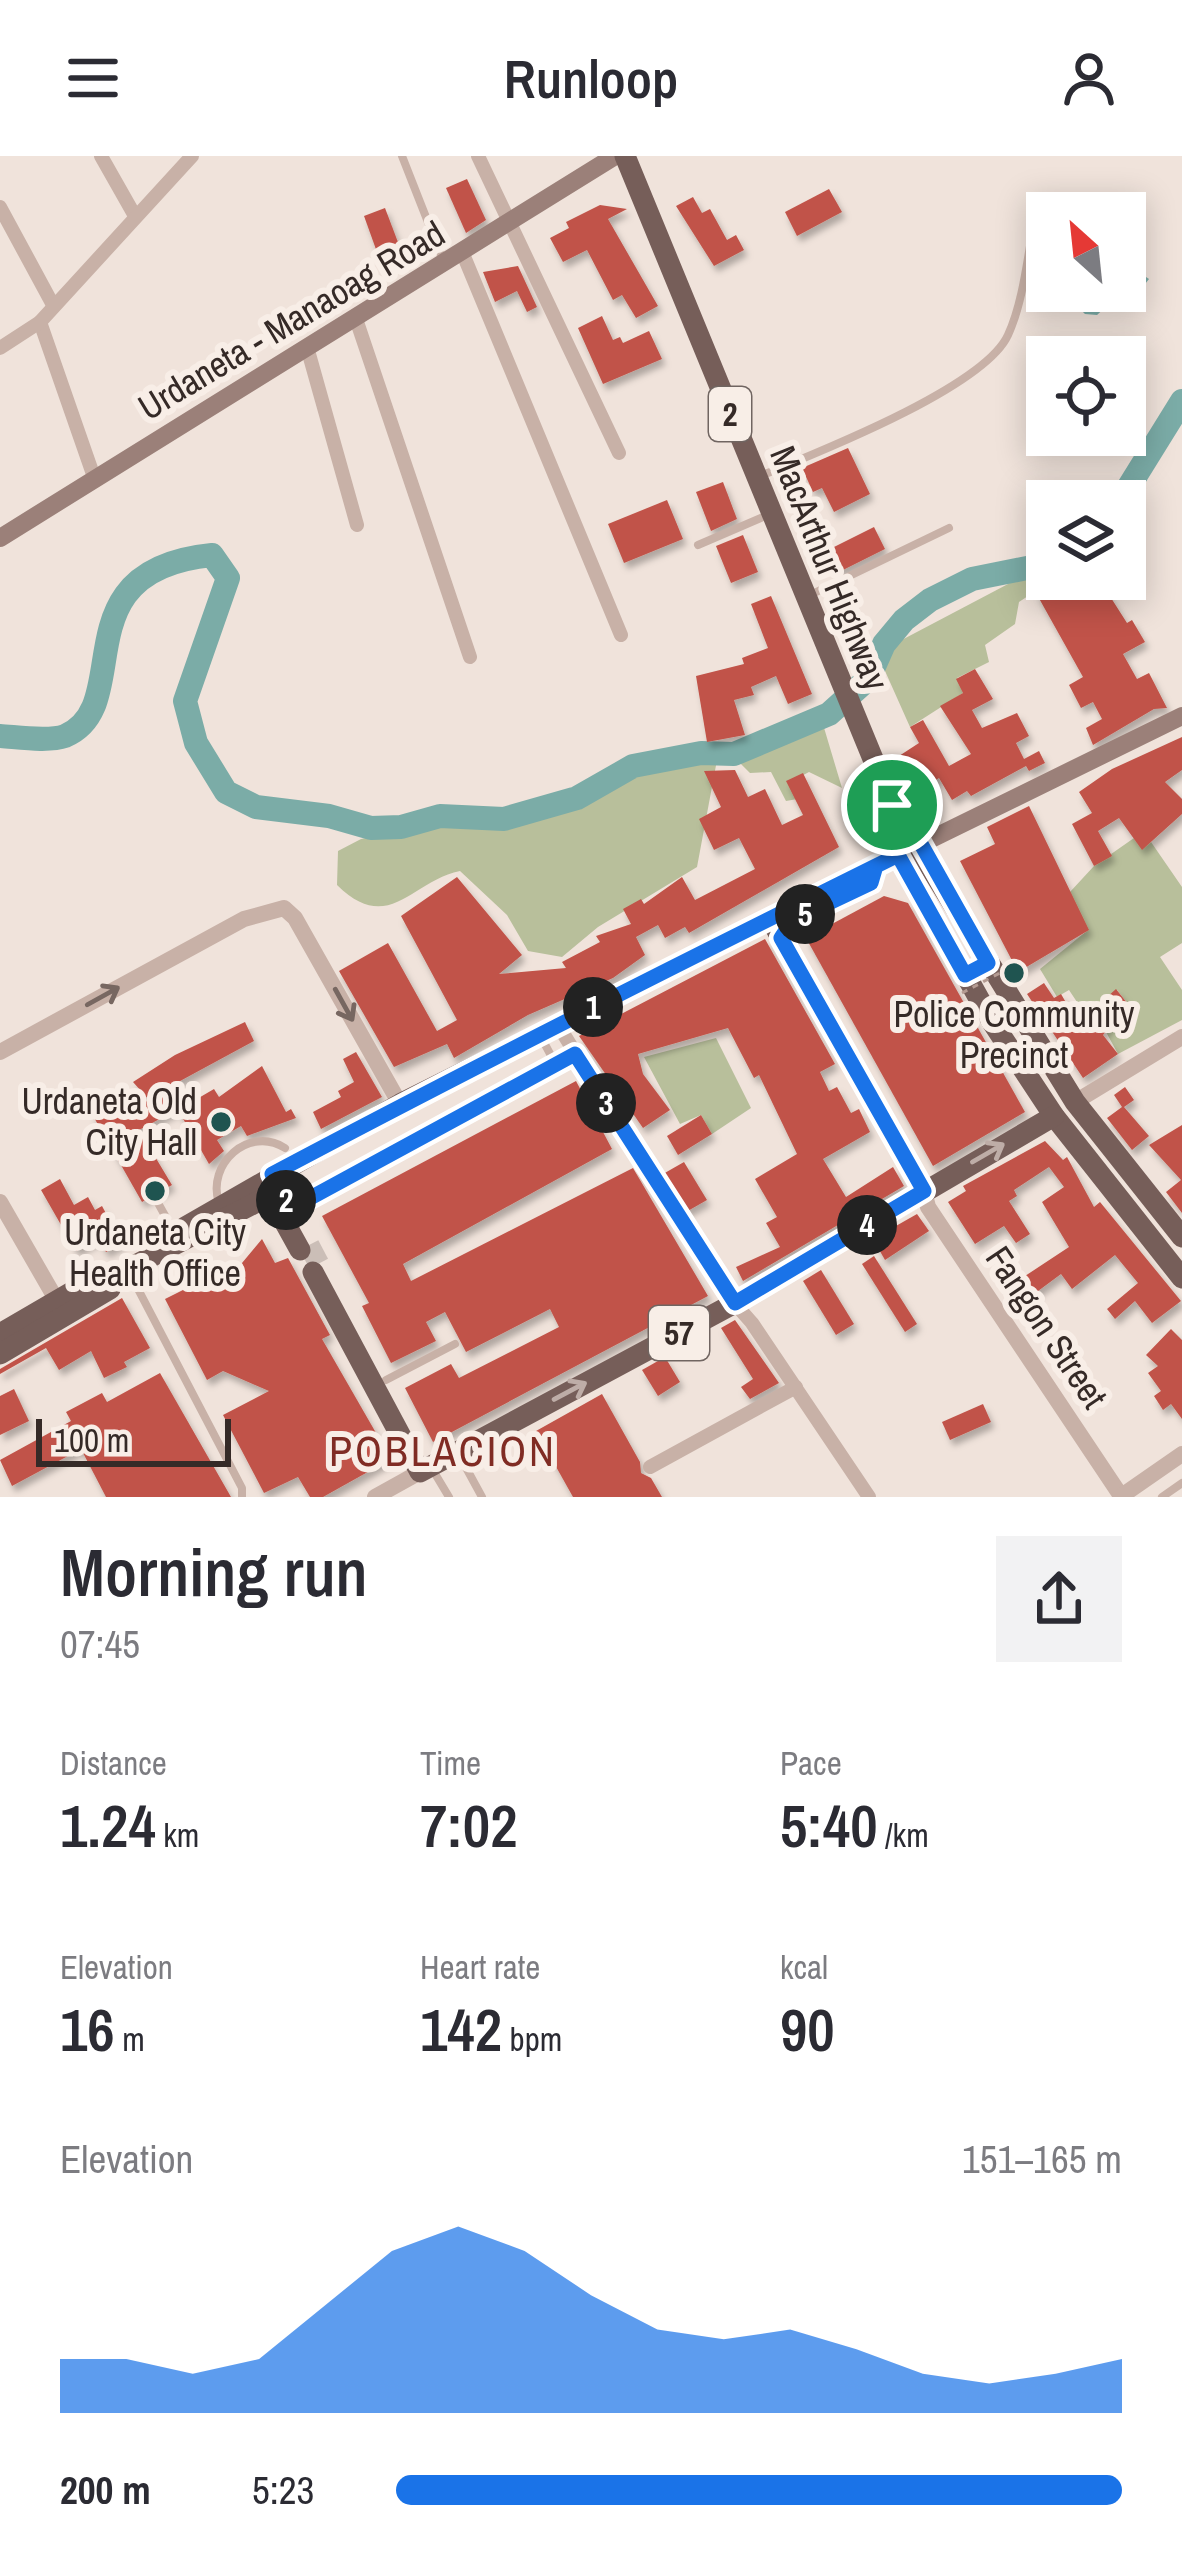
<!DOCTYPE html>
<meta charset="utf-8">
<style>
:root{--surface:#fff;--page:#f2f2f3;--text:#2b2b33;--muted:#7c7c81;--accent:#1a73e8}
body{margin:0;font-family:"Archivo Narrow",sans-serif;background:var(--page);color:var(--text);height:100vh;display:flex;flex-direction:column;font-size:45px;white-space:nowrap}
*{box-sizing:border-box;margin:0}
p{font-size:39px;color:var(--muted)}
.icon{flex:none;width:66px;height:66px;fill:none;stroke:currentColor;stroke-width:2;stroke-linecap:round;stroke-linejoin:round}
.map{position:relative;height:1341px;overflow:hidden}
.details{display:flex;flex-direction:column;background:var(--surface);flex:1}
.details>*{flex:none}
.needle{width:78px;rotate:333deg}
.buttons{position:absolute;left:1026px;top:36px;display:grid;gap:24px}
.buttons a{display:grid;place-items:center;width:120px;height:120px;border-radius:0px;background:var(--surface);box-shadow:0 6px 30px #0003;font-size:60px}
.scale{position:absolute;left:36px;bottom:30px;width:195px;box-sizing:border-box;padding-left:12px;border:6px solid #352a27;border-top:0;font-size:33px;line-height:42px;white-space:nowrap;color:#352a27;-webkit-text-stroke:9px #f8eee7;paint-order:stroke}
.pin{position:absolute;display:grid;place-items:center;width:102px;height:102px;color:#fff;margin:-51px;border:6px solid #fff;border-radius:50%;box-shadow:0 3px 12px #0007}
.km{position:absolute;width:60px;height:60px;margin:-30px;border-radius:50%;background:#222;color:#fff;font-size:33px;line-height:60px;text-align:center}
.round{display:grid;place-items:center;flex:none;width:126px;height:126px;border-radius:0px;background:var(--page)}
.head{display:flex;align-items:center;justify-content:space-between;height:204px;padding:0 60px}
h1{font-size:66px;font-weight:600;line-height:90px}
.metrics{display:grid;grid-template-columns:repeat(3,1fr);gap:18px;height:204px;padding:12px 60px}
.metrics div{display:grid;align-content:center}
.metrics b{font-size:60px;font-weight:600}
.metrics small{font-size:33px;font-weight:400}
.metrics p{font-size:33px}
.chart{height:336px;padding:24px 60px}
.chart p{display:flex;justify-content:space-between}
.chart svg{width:100%;height:216px;margin-top:12px;fill:var(--accent);opacity:.7}
ul{padding:0 60px;list-style:none;font-size:39px}
li{display:grid;grid-template-columns:192px 144px 1fr;align-items:center;height:90px}
li i{height:30px;border-radius:15px;background:var(--accent)}
header{display:flex;justify-content:space-between;align-items:center;height:156px;padding:0 60px;background:var(--surface);font-size:54px;font-weight:600}
.map>svg:first-child{display:block}
</style>
<header><svg class="icon" aria-label="menu" viewBox="0 0 24 24"><path d="M4 6h16M4 12h16M4 18h16"/></svg>Runloop<svg class="icon" aria-label="person" viewBox="0 0 24 24"><circle cx="12" cy="8" r="4"/><path d="M4 21q1-7 8-7t8 7"/></svg></header>
<div class="map">
<svg width="1182" height="1341" viewBox="0 0 1182 1341">
<defs>
<filter id="shadow"><feDropShadow dx="3.5" dy="6" stdDeviation="3" flood-color="#0004"/></filter>
</defs>
<rect width="100%" height="100%" fill="#f0e3db"/>
<g fill="#b8bf9b">
<path d="M1046,408l1,15 5,1 -33,22 -4,22 -30,21 4,17 -32,16 6,15 -53,34 -33,-74z"/>
<path d="M822,565l20,67 -33,-16 -15,8 9,18 -17,3 -15,-29 -21,1 -14,-14z"/>
<path d="M717,604l-20,107 -99,60 -36,30 -34,-6 -21,-36 -47,-44c-49,10 -71,65 -123,14l1,-34 23,-12 90,-19 41,4 59,-15 99,-43z"/>
<path d="M1134,682l8,11 9,-7 31,45v56l-22,14 22,33v30l-64,34 -12,-22 22,-28 -11,-14 -30,27 -18,-27 -12,7 -17,-28 48,-39 -18,-38 24,-26z"/>
<path d="M716,882l35,70 -39,26 -11,-19 -21,9 -36,-67z"/>
</g>
<path fill="#7baca7" d="M1125,89l12,26 12,8 -11,14 4,19 -32,-9 -13,12 -12,-1 -10,-10 -14,-2 -4,-11h68z"/>
<g fill="none" stroke-linecap="round" stroke-linejoin="round">
<g stroke="#7baca7" stroke-width="24">
<path d="M1120,345l62,-100"/>
<path d="M0,580c17,1 48,6 65,0 73,-31 -8,-166 147,-181l16,23 -43,123 11,42 30,49 30,15 73,9 42,12 30,-1 39,-11 64,3 73,-21 56,-32 68,-13 33,1 95,-40 40,-36 15,-34 20,-24 26,-20 42,-21 75,-15"/>
</g>
</g>
<g fill="#c15348" filter="url(#shadow)">
<path d="M467,23l19,41 -20,13 -20,-45z"/>
<path d="M829,33l13,23 -45,24 -12,-24z"/>
<path d="M693,41l9,16 8,-4 17,31 9,-5 8,15 -30,16 -38,-60z"/>
<path d="M600,49l27,4 -19,10 50,87 -22,12 -14,-23 -9,5 -26,-50 -24,12 -13,-24 19,-10 -3,-6z"/>
<path d="M385,52l19,50 -22,8 -18,-50z"/>
<path d="M518,110l19,41 -10,5 -10,-21 -22,11 -12,-30z"/>
<path d="M602,160l11,24 7,-3 3,6 26,-12 13,28 -59,25 -25,-56z"/>
<path d="M848,292l22,46 -36,18 -12,-24 -9,4 -11,-24z"/>
<path d="M723,326l14,37 -26,12 -15,-39z"/>
<path d="M667,344l16,39 -59,24 -16,-39z"/>
<path d="M874,371l11,22 -46,23 -11,-22z"/>
<path d="M743,379l15,37 -27,11 -15,-37z"/>
<path d="M1071,423h28l28,44 5,-3 13,22 -22,12 14,25 12,-6 18,35 -13,1 -61,36 -7,-17 16,-9 -9,-17 -12,6 -12,-23 14,-8 -47,-84z"/>
<path d="M771,440l41,98 -24,10 -12,-28 -25,11 3,8 -20,5 11,35 -38,7 -11,-66 48,-12 -2,-6 26,-10 -17,-44z"/>
<path d="M975,513l18,30 -21,11 10,18 35,-15 12,23 -13,7 8,16 15,-8 6,12 -16,8 -3,-5 -55,30 -4,-5 -15,9 -13,-22 -20,12 -20,-34 20,-13 -9,-16 13,-7 26,46 22,-12 -31,-48 23,-13 -7,-14z"/>
<path d="M1182,581v33l-17,12 17,17v15l-40,36 -23,-32 -21,13 14,25 -18,10 -22,-42 20,-11 -13,-21 33,-23z"/>
<path d="M735,614l13,27 17,-8 17,36 21,-10 -17,-34 17,-8 36,74 -150,86 -4,-6 -20,11 -7,-13 -22,12 9,18 -32,23 -85,37 -74,43 -7,-14 -53,23 -55,-96 49,-28 49,88 20,-11 -56,-104 56,-39 65,78 -23,19 67,-6 -4,-6 38,-20 -4,-6 35,-12 -8,-15 18,-10 3,5 38,-27 13,23 60,-31 -16,-31 -25,12 -15,-31 22,-12 -17,-36z"/>
<path d="M1029,650l60,124 -71,42 -58,-111 35,-17 -8,-17z"/>
<path d="M884,740l24,7 117,209 -92,54 -127,-228z"/>
<path d="M765,783l70,125 -15,8 9,19 8,-4 14,26 8,-4 11,23 -47,27 23,38 47,-30 11,19 -161,95 -7,-14 44,-20 -14,-24 11,-6 -22,-38 42,-25 -38,-79 -5,3 -26,-50 -90,26 5,20 27,36 -27,18 -64,-92z"/>
<path d="M1044,827l10,15 7,-4 17,29 38,-34 12,15 -25,31 15,19 -35,24 -56,-84z"/>
<path d="M245,866l9,19 -85,46 11,21 -41,22 33,55 -30,17 -50,-88 18,-10 8,13 31,-17 -16,-18 42,-27z"/>
<path d="M356,896l26,45 -61,32 -8,-17 28,-15 -3,-6 16,-9 -11,-23z"/>
<path d="M262,910l24,46 5,-3 5,9 -49,18 -6,-10 -24,14 7,11 -15,13 -31,-54 36,-21 5,8z"/>
<path d="M576,925l36,68 -209,115 8,17 222,-113 75,128 -275,146 -28,-54 46,-24 8,14 100,-51 -9,-18 -84,43 -21,-40 -19,10 10,19 -45,22 -29,-57 7,-3 -47,-87z"/>
<path d="M1125,931l9,13 -10,7 25,29 -17,14 -25,-32 15,-11 -8,-12z"/>
<path d="M701,959l11,19 -34,21 -11,-19z"/>
<path d="M1182,969v88l-16,-21 15,-12 -32,-35z"/>
<path d="M1045,985l18,19 4,-3 27,50 6,-5 81,99 -29,22 -17,-22 -20,18 -8,-10 31,-26 -23,-28 -43,34 -11,-15 -27,20 -12,-16 47,-31 -27,-45 22,-15 -15,-20 -35,23 3,6 -8,5 21,33 -14,9 -12,-17 -29,18 -27,-42 18,-11 -3,-5z"/>
<path d="M684,1006l23,38 -21,12 -23,-38z"/>
<path d="M60,1023l14,26 14,-8 7,13 7,-4 20,37 -16,9 -8,-13 -22,12 -35,-61z"/>
<path d="M917,1058l12,17 -44,29 -12,-21z"/>
<path d="M262,1083l13,24 13,-5 42,77 -8,4 69,120 -68,38h-13l-12,-20 -34,16 -41,-78 46,-24 -46,-20 -16,9 -42,-81 22,-11 -2,-5 13,-9 6,8 40,-14 -2,-5z"/>
<path d="M874,1100l43,68 -12,8 -43,-68z"/>
<path d="M821,1114l33,54 -18,11 -33,-54z"/>
<path d="M122,1142l28,50 -26,14 3,5 -23,11 -13,-27 -32,19 -13,-22 -46,26v-5z"/>
<path d="M735,1164l44,63 -29,16 -9,-12 12,-8 -32,-51z"/>
<path d="M1171,1173l11,11v79l-11,-15 -8,6 -9,-14 7,-5 -13,-18 10,-7 -12,-11z"/>
<path d="M665,1201l15,25 -22,14 -16,-26z"/>
<path d="M160,1217l71,124h-125l-25,-48 -69,37 -12,-26 71,-39 -5,-9 36,-19 5,9z"/>
<path d="M14,1233l15,32 -29,14v-39z"/>
<path d="M602,1238l38,68 1,11 10,5 11,19h-89l-37,-66z"/>
<path d="M983,1248l8,18 -41,18 -8,-18z"/>
</g>
<g fill="none" stroke-linecap="round" stroke-linejoin="round">
<path stroke="#cbbeb7" stroke-width="21" stroke-dasharray="21 10" stroke-linecap="butt" d="M309,1089l12,23"/>
<g stroke="#c8b1a7" stroke-width="8">
<path d="M402,0l42,107"/>
<path d="M758,321c56,-23 226,-89 250,-142 17,-37 20,-87 29,-127"/>
<path d="M698,389l72,-31"/>
<path d="M808,440l141,-68"/>
<path d="M540,879l16,30"/>
<path d="M158,1047l20,36"/>
<path d="M219,1047c-13,-39 30,-78 66,-55"/>
<path d="M290,1053l284,-154"/>
<path d="M128,1114l114,218v9"/>
<path d="M386,1224l69,-36"/>
<path d="M458,1297l24,44"/>
<path d="M431,1311l18,30"/>
<path d="M1162,1341l20,-14"/>
</g>
<g stroke="#c8b1a7" stroke-width="14">
<path d="M101,0l34,60"/>
<path d="M478,0l141,297"/>
<path d="M0,51l53,98"/>
<path d="M463,98l158,381"/>
<path d="M355,160l115,341"/>
<path d="M40,166l55,158"/>
<path d="M307,191l50,178"/>
<path d="M0,192l40,-26 152,-166"/>
<path d="M558,869l158,257 36,41 117,174"/>
<path d="M650,1311l146,-80"/>
</g>
<g stroke="#c8b1a7" stroke-width="16">
<path d="M0,896l244,-133 40,-11 11,10 105,186"/>
<path d="M1075,946l107,-65"/>
<path d="M924,1035l4,16 193,289"/>
<path d="M0,1046l57,99"/>
<path d="M375,1341l45,-25"/>
<path d="M1120,1341l62,-43"/>
</g>
<g stroke="#9b8079" stroke-width="18">
<path d="M0,382l615,-382"/>
<path d="M921,688l261,-128"/>
</g>
<g stroke="#765e59" stroke-width="21">
<path d="M625,0l267,649 183,297 107,135"/>
<path d="M892,650l7,49 93,167 62,94 128,162"/>
<path d="M770,762l154,273"/>
<path d="M185,1081v-10l215,-123 521,-260"/>
<path d="M313,1116l107,200 315,-169 319,-187"/>
<path d="M0,1178l101,-59h15l143,-74 15,2 26,47"/>
<path d="M0,1198l110,-65 6,-14"/>
</g>
<path stroke="#b49b92" stroke-width="3" stroke-dasharray="6 6" stroke-linecap="butt" d="M962,837l51,-27"/>
</g>
<defs><path id="oneway-shaft" d="M-6 0H5M1.5-3L5.5 0L1.5 3" fill="none" stroke-width="1.6" stroke-linecap="round" stroke-linejoin="round" transform="scale(3)"/></defs>
<g stroke="#776761">
<use href="#oneway-shaft" transform="translate(103 840) rotate(-29)"/>
<use href="#oneway-shaft" transform="translate(344 849) rotate(61)"/>
</g>
<g stroke="#beada7">
<use href="#oneway-shaft" transform="translate(988 997) rotate(-30)"/>
<use href="#oneway-shaft" transform="translate(570 1235) rotate(-28)"/>
</g>
<g fill="none" stroke-linecap="round" stroke-linejoin="round">
<defs>
<path id="route" d="M892,649l6,50c-210,104 -419,209 -626,319l18,35 285,-155 160,249 189,-112 -143,-253 12,-18 78,-37 5,-17 22,-11 67,120 23,-12 -67,-119 -29,-39"/>
</defs>
<use href="#route" stroke="#fff" stroke-width="24"/>
<use href="#route" stroke="#1a73e8" stroke-width="15"/>
</g>
<g fill="#1f5450" stroke="#f8eee7" stroke-width="4.5">
<circle cx="1014" cy="817" r="12"/>
<circle cx="221" cy="966" r="12"/>
<circle cx="155" cy="1035" r="12"/>
</g>
<g text-anchor="middle" stroke-width="12" stroke-linejoin="round" paint-order="stroke">
<g fill="#f8eee7" stroke="#706561" stroke-width="3">
<rect x="709" y="231" width="42" height="54" rx="9"/>
<rect x="649" y="1150" width="60" height="54" rx="9"/>
</g>
<g font-size="33" font-weight="bold" fill="#352a27">
<text x="730" y="270">2</text>
<text x="679" y="1189">57</text>
</g>
<g font-size="36" fill="#352a27" stroke="#f8eee7">
<text transform="translate(291 164) rotate(-31)" y="13">Urdaneta - Manaoag Road</text>
<text transform="translate(830 412) rotate(68)" y="13">MacArthur Highway</text>
<text transform="translate(1047 1171) rotate(56)" y="13">Fangon Street</text>
</g>
<g font-size="36" fill="#352a27" stroke="#f8eee7">
<text x="1014" y="871">Police Community<tspan x="1014" dy="41">Precinct</tspan></text>
<text x="197" y="958" text-anchor="end">Urdaneta Old<tspan x="197" dy="41">City Hall</tspan></text>
<text x="155" y="1089">Urdaneta City<tspan x="155" dy="41">Health Office</tspan></text>
</g>
<g font-size="42" letter-spacing="3" fill="#802c24" stroke="#f8eee7">
<text x="443" y="1310">POBLACION</text>
</g>
</g>
</svg>
<div class="buttons">
<a><svg class="needle" viewBox="-14 -14 28 28"><path d="M0-13l5 13h-10z" fill="#e53935"/><path d="M0 13l5-13h-10z" fill="#7c7c81"/></svg></a>
<a><svg class="icon" aria-label="locate" viewBox="0 0 24 24"><circle cx="12" cy="12" r="6"/><path d="M12 2v4M12 18v4M2 12h4M18 12h4"/></svg></a>
<a><svg class="icon" aria-label="layers" viewBox="0 0 24 24"><path d="M12 4l9 5-9 5-9-5zM3 14l9 5 9-5"/></svg></a>
</div>
<div class="scale">100 m</div>
<div class="pin" style="left:892px;top:649px;background:#1e9e55"><svg class="icon" aria-label="arrive" viewBox="0 0 24 24"><path d="M6 21V4h12l-3 4 3 4H6"/></svg></div>
<b class="km" style="left:593px;top:851px">1</b>
<b class="km" style="left:286px;top:1044px">2</b>
<b class="km" style="left:606px;top:947px">3</b>
<b class="km" style="left:867px;top:1069px">4</b>
<b class="km" style="left:805px;top:758px">5</b>
</div>
<section class="details">
<div class="head"><div><h1>Morning run</h1><p>07:45</p></div><a class="round"><svg class="icon" aria-label="share" viewBox="0 0 24 24"><path d="M12 15V3M7 8l5-5 5 5M5 13v7h14v-7"/></svg></a></div>
<div class="metrics">
<div><p>Distance</p><b>1.24<small> km</small></b></div>
<div><p>Time</p><b>7:02</b></div>
<div><p>Pace</p><b>5:40<small> /km</small></b></div>
</div>
<div class="metrics">
<div><p>Elevation</p><b>16<small> m</small></b></div>
<div><p>Heart rate</p><b>142<small> bpm</small></b></div>
<div><p>kcal</p><b>90</b></div>
</div>
<div class="chart"><p><span>Elevation</span>151–165 m</p>
<svg viewBox="0 0 160 44" preserveAspectRatio="none"><path d="M0 44V33L10 33L20 36L30 33L40 22L50 11L60 6L70 11L80 20L90 27L100 29L110 27L120 31L130 36L140 38L150 36L160 33V44z"/></svg>
</div>
<ul>
<li><b>200 m</b>5:23<i style="width:100%"></i></li>
</ul>
</section>
